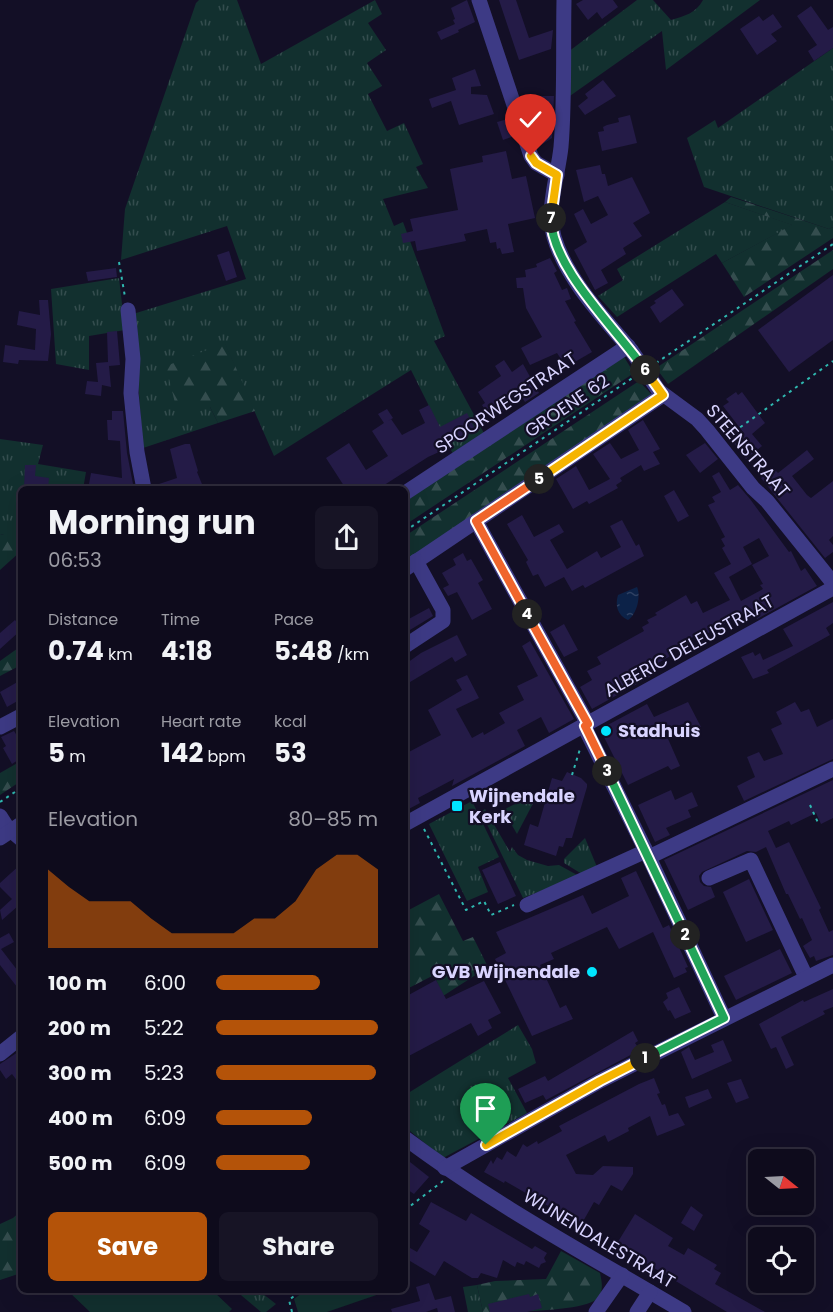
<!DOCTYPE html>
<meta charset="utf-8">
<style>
:root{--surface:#0e0b1c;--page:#171425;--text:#f1f3f6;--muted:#9b9ba3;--line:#2e2b3b;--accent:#b45309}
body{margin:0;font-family:Poppins,sans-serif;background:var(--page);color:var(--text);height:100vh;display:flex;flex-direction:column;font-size:22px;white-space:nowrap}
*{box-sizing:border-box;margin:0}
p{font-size:20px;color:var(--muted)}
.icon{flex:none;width:33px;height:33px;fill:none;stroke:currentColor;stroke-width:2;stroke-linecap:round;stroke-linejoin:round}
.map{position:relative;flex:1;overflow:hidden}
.panel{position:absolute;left:18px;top:486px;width:390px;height:807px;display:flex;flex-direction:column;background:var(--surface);border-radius:9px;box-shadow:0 6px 24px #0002,0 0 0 2px var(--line)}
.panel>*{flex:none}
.needle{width:39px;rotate:108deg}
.controls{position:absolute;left:748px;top:1149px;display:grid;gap:12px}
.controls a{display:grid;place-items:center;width:66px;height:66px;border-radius:9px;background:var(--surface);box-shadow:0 6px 24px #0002,0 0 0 2px var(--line);font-size:30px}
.pin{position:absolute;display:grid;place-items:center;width:51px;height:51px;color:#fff;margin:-62px -26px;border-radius:50% 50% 50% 0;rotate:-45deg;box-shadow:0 0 6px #0007}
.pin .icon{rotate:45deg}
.km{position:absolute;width:30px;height:30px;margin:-15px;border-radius:50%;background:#222;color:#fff;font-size:16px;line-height:30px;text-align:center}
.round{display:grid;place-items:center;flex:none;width:63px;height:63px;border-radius:9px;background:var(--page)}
.overview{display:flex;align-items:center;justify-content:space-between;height:102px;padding:0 30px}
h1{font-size:33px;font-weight:700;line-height:45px}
.stats{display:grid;grid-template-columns:repeat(3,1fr);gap:9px;height:102px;padding:6px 30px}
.stats div{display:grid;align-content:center}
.stats b{font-size:26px;font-weight:700}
.stats small{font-size:16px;font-weight:400}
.stats p{font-size:16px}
.chart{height:168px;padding:12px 30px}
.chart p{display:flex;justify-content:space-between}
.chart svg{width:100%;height:108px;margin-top:6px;fill:var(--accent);opacity:.7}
.cta{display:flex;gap:12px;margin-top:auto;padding:12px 30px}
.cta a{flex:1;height:69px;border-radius:9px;background:var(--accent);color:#fff;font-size:24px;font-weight:700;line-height:69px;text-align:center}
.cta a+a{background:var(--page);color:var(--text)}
ul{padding:0 30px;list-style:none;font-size:20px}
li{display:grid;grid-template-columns:96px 72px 1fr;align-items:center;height:45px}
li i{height:15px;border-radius:8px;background:var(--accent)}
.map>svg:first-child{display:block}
</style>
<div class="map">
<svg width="833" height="1312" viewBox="0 0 833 1312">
<defs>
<pattern id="grass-tufts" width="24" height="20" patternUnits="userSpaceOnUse" patternTransform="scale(1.5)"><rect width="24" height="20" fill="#12302f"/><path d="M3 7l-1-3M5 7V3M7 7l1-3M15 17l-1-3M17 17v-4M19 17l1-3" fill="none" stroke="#344d4e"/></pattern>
<pattern id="forest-firs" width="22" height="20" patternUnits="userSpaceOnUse" patternTransform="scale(1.5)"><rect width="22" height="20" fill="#12302f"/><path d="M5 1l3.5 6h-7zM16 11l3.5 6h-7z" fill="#344d4e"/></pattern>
<pattern id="water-ripples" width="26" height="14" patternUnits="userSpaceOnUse" patternTransform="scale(1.5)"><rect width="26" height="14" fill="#0c2248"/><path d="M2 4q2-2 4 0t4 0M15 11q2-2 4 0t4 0" fill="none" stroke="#2f4163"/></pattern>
</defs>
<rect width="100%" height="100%" fill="#130f26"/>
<g fill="url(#grass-tufts)">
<path d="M199,0h38l24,64 114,-64 7,14 -14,9 18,27 -19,13 15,23 -14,8 19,37 17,-8 19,41 -7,3 12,21 -45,11 11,27 9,-4 42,114 -11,5 51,94 -31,21 -43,-86 -137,86 -49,-112 -15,63 8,16 -75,25 -10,-134 113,-35 -19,-53 -106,34 4,-51 71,-206z"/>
<path d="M637,0h16l18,20c14,-4 25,-7 32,-20h57l-94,70 -4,-39 -95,67 1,-46z"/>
<path d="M833,48v179l-4,2 -125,-42 -17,-49 28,-18 3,8z"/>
<path d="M725,202l68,23 -71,38 -6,-9 -99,63 -19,-21 25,-16 -6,-11z"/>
<path d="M119,278l6,52 -36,6v34l-33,-6 -5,-75z"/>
<path d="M0,439l43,6 -5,19 48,8 -3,17h-62v45h-17l-4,1z"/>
<path d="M539,792l-22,42 -14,-24z"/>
<path d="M472,801l27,56 -21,10 10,25 -21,9 -38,-77z"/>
<path d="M485,809l25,43 2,-5 6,8 9,5 21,6 11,-1 20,11 -56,22 -42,-86z"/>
<path d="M585,838l12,29 -15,7 -18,-11v-4z"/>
<path d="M518,1025l14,24 4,14 -28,15 19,35 -84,45 -38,-31v-32z"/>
<path d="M477,1285l6,27h-15l-5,-25z"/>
<path d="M235,1290h23l18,14 -10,8h-5z"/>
</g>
<g fill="url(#forest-firs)">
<path d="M731,197l98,32 4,-2v11l-89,59 -22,-34 70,-38 -67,-23z"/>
<path d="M833,250v19l-165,115 -12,-16z"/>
<path d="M225,343l30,68 -37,12 -8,-16 -35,-4 -9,-37z"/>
<path d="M624,357l10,16 -229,152v-27z"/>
<path d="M639,381l14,15 -248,167v-27z"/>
<path d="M4,534h17v17l-21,19v-35z"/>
<path d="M21,646v19l-21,11v-15z"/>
<path d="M21,761v20l-21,14v-22z"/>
<path d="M439,894l24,47 10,-4 15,30 -45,29 -9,-21 -29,15v-78z"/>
<path d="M21,1211v62l-21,7v-56l13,-6z"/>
<path d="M561,1251l39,22c2,10 4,18 -3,26 -15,13 -90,13 -114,13l-6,-27 18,-4 51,-2z"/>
</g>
<g fill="#12302f">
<path d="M67,1290h145l20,19 -3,3h-139z"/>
<path d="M306,1290h85l-64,22h-29l-4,-13z"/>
</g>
<path fill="url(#water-ripples)" d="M637,587c4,9 0,27 -9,33 -11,-5 -13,-15 -10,-25z"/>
<g fill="#241b47" fill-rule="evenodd">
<path d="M467,0l8,22 -17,8 1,2 -18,8 -4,-8 18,-8 -2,-4 2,-1 -4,-11z"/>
<path d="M499,0h17l13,38 24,-8 -2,19 -32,11z"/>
<path d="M583,0h30l5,7 -16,12 -5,-7 -9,8 -12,-16z"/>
<path d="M811,6l17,24 5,-3v21l-19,13 -6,-10 9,-6 -20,-29z"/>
<path d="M773,14l9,13 -11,7 6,7 -20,14 -17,-26 19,-13 4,5z"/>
<path d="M475,69l6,17 -10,1v7l16,1 7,19 -35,11 -8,-24 -19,7 -3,-9 27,-9 -4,-12z"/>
<path d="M603,80l13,16 -31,19 -7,-9 10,-8 -3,-4z"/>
<path d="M538,96h16l-2,42 -14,9 -15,-46z"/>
<path d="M630,115l7,28 -35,8 -4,-19 6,-1 -1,-4 4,-2 12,-3 -1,-4z"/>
<path d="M508,119l6,17 -11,4 -6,-18z"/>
<path d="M506,151l6,28 14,-3 9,42 -27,6 6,28 -12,2 -2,-6 -3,1 -1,-7 -6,1 -3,-14 -23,5 2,7 -49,10 -2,-10 -12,2 -2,-9 12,-3 -3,-12 48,-9 -8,-41 33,-7 -1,-6z"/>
<path d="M600,165l2,9h3l3,12 24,-9 18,36 -17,10 9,13 -19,12 3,6 -25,16 7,13 -13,7 -21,-40 13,-8 -13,-28 9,-5 8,15 17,-9 -10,-19 -14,6 -8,-32z"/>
<path d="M229,251l8,26 -11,4 -9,-26z"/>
<path d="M550,258l7,13 -3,2 8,17 5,-2 4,11 -6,2 11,20 -2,1 18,30 -19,11 -5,-8 -7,4 -4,-6 -27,12 -9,-17 21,-11 -16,-29 -3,-20h-6l-1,-10 10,-1 -1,-7 12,-3 -1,-3z"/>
<path d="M116,268l1,9 -29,4 -2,-9z"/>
<path d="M833,275v65l-44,32 -31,-42z"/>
<path d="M672,289l12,16 -24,18 -10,-16 6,-4 -2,-2z"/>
<path d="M39,300h9l3,34 -3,27 -29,-1 -1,4 -15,-2 2,-17 30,5 1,-21 -19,-4 2,-14 21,4z"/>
<path d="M117,331l3,34 -11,1 2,21 -9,-2 -1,11 -16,-2 2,-13 11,1 -2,-19 12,-1 -1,-30z"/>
<path d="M504,360l8,12 11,-8 16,29 -14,9 -2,-3 -32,20 -9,-14 3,-2 -7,-11 23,-16 -6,-10z"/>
<path d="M736,392l2,3 4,-3 23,31 -13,11 10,12 -16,13 -14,-18 11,-9 -20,-26 6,-4 -3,-3z"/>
<path d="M429,405l11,22 27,-14 8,16 -28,16 1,3 -20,9 -50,32h-32l-20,-31 23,-15 17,27 22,-14 -16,-25 12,-8 -6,-9 9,-5 6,9 -5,3 3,-2 11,16 23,-12 -6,-13z"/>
<path d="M112,411h11l4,42 7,36h-16l-29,-5 2,-11 31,5 -2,-37 -12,-1 -1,-20h5z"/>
<path d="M643,420l17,29 -7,3 7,12 -16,7 -3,-6 -21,13 2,3 -6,4 2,3 -29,16 -2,-3 -14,8 -17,-30 20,-13 13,24 21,-11 -17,-25 17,-11 11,16 18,-9 -11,-20z"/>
<path d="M705,443l13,16 -18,14 -14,-18z"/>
<path d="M185,444h5l8,27 -1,1 7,17h-50l-1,-3 24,-8 -7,-29z"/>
<path d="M807,450l7,9 -22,17 15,19 4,3 22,-17v55l-4,4 4,5v7l-8,6 -64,-80 13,-9 4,4z"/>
<path d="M25,465h11l-1,11 14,2 -1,11 -13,-2v2h-11z"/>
<path d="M719,472l11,18 8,-5 12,14 39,53 2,-1 10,20 4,-3 12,18 -60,33 -6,-10 -50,28 -2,-3 -12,6 -16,9 3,5 -16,9 2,4 -6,4 1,3 -63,35 -12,-22 12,-7 -5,-9 14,-7 -4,-7 47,-26 -2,-4 7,-4 -2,-3 10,-5 -2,-2 31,-18 5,9 6,-3 6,12 27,-13 -16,-27 17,-9 -9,-16 3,-2 -4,-7 4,-2 -17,-32 7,-3 -3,-5 9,-5 -9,-16zM759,538l10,18 -17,9 11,19 -3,1 3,4 -22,12 -12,-24 23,-13 -9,-17z"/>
<path d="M674,490l15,26 -11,6 -14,-26z"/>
<path d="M522,515l12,22 25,-13 5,8 -14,8 17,29 30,-18 4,7 20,-11 -11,-21 12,-6 14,26 3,-2 5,12 -59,32 -2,-3 -11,6 -8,-14 -19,10 -7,-13 -5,2 -7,-14 2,-2 -21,-36z"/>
<path d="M463,553l4,8 4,-2 12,21 -5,3 14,26 -20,11 -15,-28 -9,4 -5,-8 6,-3 -7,-12 14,-8 -3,-6z"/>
<path d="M833,602v21l-7,5 4,7 -63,35 2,3 -16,6 -12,-22 12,-5 2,4 5,-3 3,7 30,-14 -10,-17z"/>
<path d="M429,608l4,8 -28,17v-12z"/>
<path d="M15,620l6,7v3l-21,19v-16z"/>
<path d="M564,624l14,26 -14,7 -14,-25z"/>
<path d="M457,635l10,20 -12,7 -3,-5 -47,28v-25l2,3 14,-10z"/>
<path d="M530,641l44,78 -25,14 -8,-16 -24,13 8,16 -73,40 2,-7 -36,19 2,5 -15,8v-57l36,-19 -13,-25 34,-20 -6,-10 11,-5 12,23 -23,11 16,29 11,-6 1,3 21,-12 -6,-10 25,-13 -7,-14 21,-10 -16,-30z"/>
<path d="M21,680v19l-14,8 -7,-15z"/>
<path d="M688,702l13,25 -9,4 -4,-9 -23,10 15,34 -9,4 -3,-4 -40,19 -28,-56 47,-25 7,13z"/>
<path d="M795,702l6,10 8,-3 8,18 16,-8v40l-89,42 -7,-15 18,-9 -8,-20 12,-5 5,9 19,-7 -12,-25 11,-5 -6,-12z"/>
<path d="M14,731l5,8 -2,2 4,8v9l-9,6 -9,-16 3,-2 -5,-9z"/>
<path d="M567,772l14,6 6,6v3l-15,51h-6l-3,9 -4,-1 -3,10 -32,-11 6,-21 8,3 14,-49 10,3z"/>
<path d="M833,780v38l-12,6 -5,-11 -25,12 -2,-4 -21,10 8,17 13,-6 32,66 -2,2 10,22 4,-2v25l-17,6 -2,-5 -4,2 -7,-12 9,-6 -10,-22 -2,1 -12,-25h-2l-20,-47 -10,5 -9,-1 -45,21 -3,4 1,6 4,4 7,1 4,10 -27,13 -24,-50z"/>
<path d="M671,790l4,10 17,-8 6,14 -10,4 3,7 -25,11 4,7 -15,7 -17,-37z"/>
<path d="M500,862l16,34 -18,8 -16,-34z"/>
<path d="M21,864v46l-3,-4 -16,14 -2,-10 12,-11 -12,-12v-4z"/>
<path d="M636,871l27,57 6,-3 19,42 -3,1 2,4 -13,6 -21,-46 -34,17 -12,-22 -56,26 3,6 -14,6 20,43 6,-3 7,14 -41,17 -37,-77 11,-6 -10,-21 87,-37 9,19 37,-18 -8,-18z"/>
<path d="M749,879l24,51 -27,12 -23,-50z"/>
<path d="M9,933l5,9 -13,7 20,26v17l-21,-27v-27z"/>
<path d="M780,949l12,24 -56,27 -12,-24z"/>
<path d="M436,980l10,19 38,-18 17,32 -13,7 4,8 -14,8 -7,-13 -66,35v-61z"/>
<path d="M679,987l12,25 -16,7 -5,-9 -2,1 -5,-9 5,-4 -2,-5z"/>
<path d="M833,989v18l-10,4 2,3 -44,23 13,28 -8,4 -10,-22 -5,2 -12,-25 44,-24 1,2z"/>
<path d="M633,1031l5,10 -3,2 5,7 -94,50 -3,-5 -18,8 -7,-14 27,-13 3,5z"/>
<path d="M723,1040l9,21 -40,18 -11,-27 8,-5 6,13 19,-8 -3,-7z"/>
<path d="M21,1050v36l-9,-12 -6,5 -6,-9v-6z"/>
<path d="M654,1078l6,15 -3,1 5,11 3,-1 4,12 9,-3 7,12 -28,11 -7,-20 -22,12 1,3 -21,11 -3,-7 -39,20 10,19 17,1 10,-9 30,1v7l-11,17 -11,-6 -12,20 -5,-3 -13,23 -76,-44 -1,2 -20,-11 7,-12 2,4 4,-7 5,3 5,-9 9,6 7,-13 4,3 10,-6 1,3 24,-13 -3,-5 80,-42z"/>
<path d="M741,1079l8,19 -13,5 -9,-20z"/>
<path d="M708,1089l4,9 -23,10 -4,-11z"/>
<path d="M410,1162l19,15 -15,17 -9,-6v-19z"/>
<path d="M431,1202l35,19 5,-8 61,36 3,-3 12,7 -3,5 2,4 -5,2 -2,4 -13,-7 -2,4 -7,-3 -2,5 -12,-7 -6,18 -16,-5 -3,5h-6l-28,-17 -9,15 -30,-18v-13l12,7 13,-21 -11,-7z"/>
<path d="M691,1206l12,9 -9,16 -13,-8z"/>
<path d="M635,1214l38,24 -5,8 16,9 4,-7 29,17 -3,4 7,4 -6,11 50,28h-38l-111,-67z"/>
<path d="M429,1283l6,17 16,-4 4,16h-17l-1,-4 -11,4h-34l-1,-3 29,-8 -4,-14z"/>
<path d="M529,1294l1,3 8,-3 4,14 -15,4h-37l-2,-8z"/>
</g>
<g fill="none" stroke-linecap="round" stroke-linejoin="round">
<g stroke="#2fb8b0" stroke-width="2" stroke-dasharray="3 4.5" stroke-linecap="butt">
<path d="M119,262l6,35"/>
<path d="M656,363l177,-119"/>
<path d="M728,436l105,-75"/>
<path d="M405,531l229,-154"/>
<path d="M572,775l8,-26"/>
<path d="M0,802l21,-14"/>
<path d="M810,805l9,20"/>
<path d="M424,829l42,81 18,-9 7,14 23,-10"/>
<path d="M405,1210l38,-29"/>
<path d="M292,1312l-3,-12 13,-10"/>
</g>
<g stroke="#3d3a85" stroke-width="15">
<path d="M479,0l52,156 5,7 21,12"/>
<path d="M564,0c-1,49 1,98 -3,147 -3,29 -15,61 -7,90 13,43 49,80 77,113"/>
<path d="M128,310l5,49 -2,34 6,59 7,37"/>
<path d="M659,391l38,28 10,11 46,58 14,13 66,82"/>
<path d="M405,493l223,-147"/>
<path d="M476,521l112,203"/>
<path d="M405,569l258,-174"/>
<path d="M405,646l38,-25v-11l-27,-49"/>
<path d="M584,726l62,125 78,167"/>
<path d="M0,727l21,-11"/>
<path d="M0,816l7,11 14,12"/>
<path d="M405,824l428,-236"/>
<path d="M0,838l21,-14"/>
<path d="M649,857l184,-88"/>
<path d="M709,878l42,-18 55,117"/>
<path d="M527,905l119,-54"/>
<path d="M0,1054l21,-17"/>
<path d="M405,1138c88,66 185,118 279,174"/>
<path d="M445,1168l155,-87 233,-116"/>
<path d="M596,1312l26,-37"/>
<path d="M637,1312l13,-20"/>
</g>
<path stroke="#3d3a85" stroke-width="15" d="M631,350l28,41"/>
</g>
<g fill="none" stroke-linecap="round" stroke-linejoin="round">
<defs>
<path id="split-1" d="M486,1145l114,-64 45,-23"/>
<path id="split-2" d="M645,1058l79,-40 -39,-83"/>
<path id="split-3" d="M607,771l78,164"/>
<path id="split-4" d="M527,614l61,110 -3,2 22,45"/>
<path id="split-5" d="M527,614l-51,-93 63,-42"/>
<path id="split-6" d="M539,479l124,-84 -18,-25"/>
<path id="split-7" d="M551,218c0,50 67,112 94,152"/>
<path id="split-8" d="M531,156l5,7 21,12 -6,43"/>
</defs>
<use href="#split-1" stroke="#fff" stroke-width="12"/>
<use href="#split-2" stroke="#fff" stroke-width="12"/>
<use href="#split-3" stroke="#fff" stroke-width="12"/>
<use href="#split-4" stroke="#fff" stroke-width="12"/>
<use href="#split-5" stroke="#fff" stroke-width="12"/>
<use href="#split-6" stroke="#fff" stroke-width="12"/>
<use href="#split-7" stroke="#fff" stroke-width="12"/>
<use href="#split-8" stroke="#fff" stroke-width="12"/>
<use href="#split-1" stroke="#f5b400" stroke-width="8"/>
<use href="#split-2" stroke="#22a559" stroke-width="8"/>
<use href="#split-3" stroke="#22a559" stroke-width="8"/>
<use href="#split-4" stroke="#f0652b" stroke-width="8"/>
<use href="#split-5" stroke="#f0652b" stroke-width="8"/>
<use href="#split-6" stroke="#f5b400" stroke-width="8"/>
<use href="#split-7" stroke="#22a559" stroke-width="8"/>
<use href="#split-8" stroke="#f5b400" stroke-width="8"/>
</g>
<g fill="#00e5ff" stroke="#130f26" stroke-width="2">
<circle cx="606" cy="731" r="6"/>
<rect x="451" y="800" width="12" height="12" rx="3"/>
<circle cx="592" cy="972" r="6"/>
</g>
<g text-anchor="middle" stroke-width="4.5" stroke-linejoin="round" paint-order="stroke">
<g font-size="18" fill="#d9d4ff" stroke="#130f26">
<text transform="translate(506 403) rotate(-34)" y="6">SPOORWEGSTRAAT</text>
<text transform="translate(567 406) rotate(-34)" y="6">GROENE 62</text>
<text transform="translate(748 451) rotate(49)" y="6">STEENSTRAAT</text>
<text transform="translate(689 646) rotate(-29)" y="6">ALBERIC DELEUSTRAAT</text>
<text transform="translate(599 1239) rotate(31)" y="6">WIJNENDALESTRAAT</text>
</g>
<g font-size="18" font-weight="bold" fill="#d9d4ff" stroke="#130f26" text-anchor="start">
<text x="618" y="737">Stadhuis</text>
<text x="469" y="802">Wijnendale<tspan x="469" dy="21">Kerk</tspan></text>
<text x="580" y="978" text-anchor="end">GVB Wijnendale</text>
</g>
</g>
</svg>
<div class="controls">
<a><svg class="needle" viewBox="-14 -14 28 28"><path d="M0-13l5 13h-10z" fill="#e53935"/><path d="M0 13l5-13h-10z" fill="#9b9ba3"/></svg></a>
<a><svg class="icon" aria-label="locate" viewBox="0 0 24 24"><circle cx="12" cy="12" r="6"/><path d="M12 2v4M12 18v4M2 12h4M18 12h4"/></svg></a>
</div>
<div class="pin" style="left:486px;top:1145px;background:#1e9e55"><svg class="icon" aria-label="arrive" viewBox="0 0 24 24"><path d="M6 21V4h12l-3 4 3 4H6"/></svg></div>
<div class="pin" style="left:531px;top:156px;background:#d93025"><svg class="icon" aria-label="check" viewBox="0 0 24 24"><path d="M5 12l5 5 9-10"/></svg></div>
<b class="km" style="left:645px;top:1058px">1</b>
<b class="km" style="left:685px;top:935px">2</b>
<b class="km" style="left:607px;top:771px">3</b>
<b class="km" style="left:527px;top:614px">4</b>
<b class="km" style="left:539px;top:479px">5</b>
<b class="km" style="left:645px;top:370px">6</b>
<b class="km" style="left:551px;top:218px">7</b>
<section class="panel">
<div class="overview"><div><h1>Morning run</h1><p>06:53</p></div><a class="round"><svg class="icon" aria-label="share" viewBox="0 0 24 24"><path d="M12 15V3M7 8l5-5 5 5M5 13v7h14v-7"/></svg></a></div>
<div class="stats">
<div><p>Distance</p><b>0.74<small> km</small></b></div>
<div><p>Time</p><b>4:18</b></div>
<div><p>Pace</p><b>5:48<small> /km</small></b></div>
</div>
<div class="stats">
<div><p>Elevation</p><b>5<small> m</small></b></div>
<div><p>Heart rate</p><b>142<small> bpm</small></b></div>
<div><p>kcal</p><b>53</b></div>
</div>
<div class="chart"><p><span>Elevation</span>80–85 m</p>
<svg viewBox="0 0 160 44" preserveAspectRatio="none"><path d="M0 44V12L10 19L20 25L30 25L40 25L50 32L60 38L70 38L80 38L90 38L100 32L110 32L120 25L130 12L140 6L150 6L160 12V44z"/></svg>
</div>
<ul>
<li><b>100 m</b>6:00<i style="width:64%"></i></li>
<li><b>200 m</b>5:22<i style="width:100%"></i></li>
<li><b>300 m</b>5:23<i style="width:99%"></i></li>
<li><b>400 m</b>6:09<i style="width:59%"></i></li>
<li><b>500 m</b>6:09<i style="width:58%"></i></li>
</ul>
<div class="cta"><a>Save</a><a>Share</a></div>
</section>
</div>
